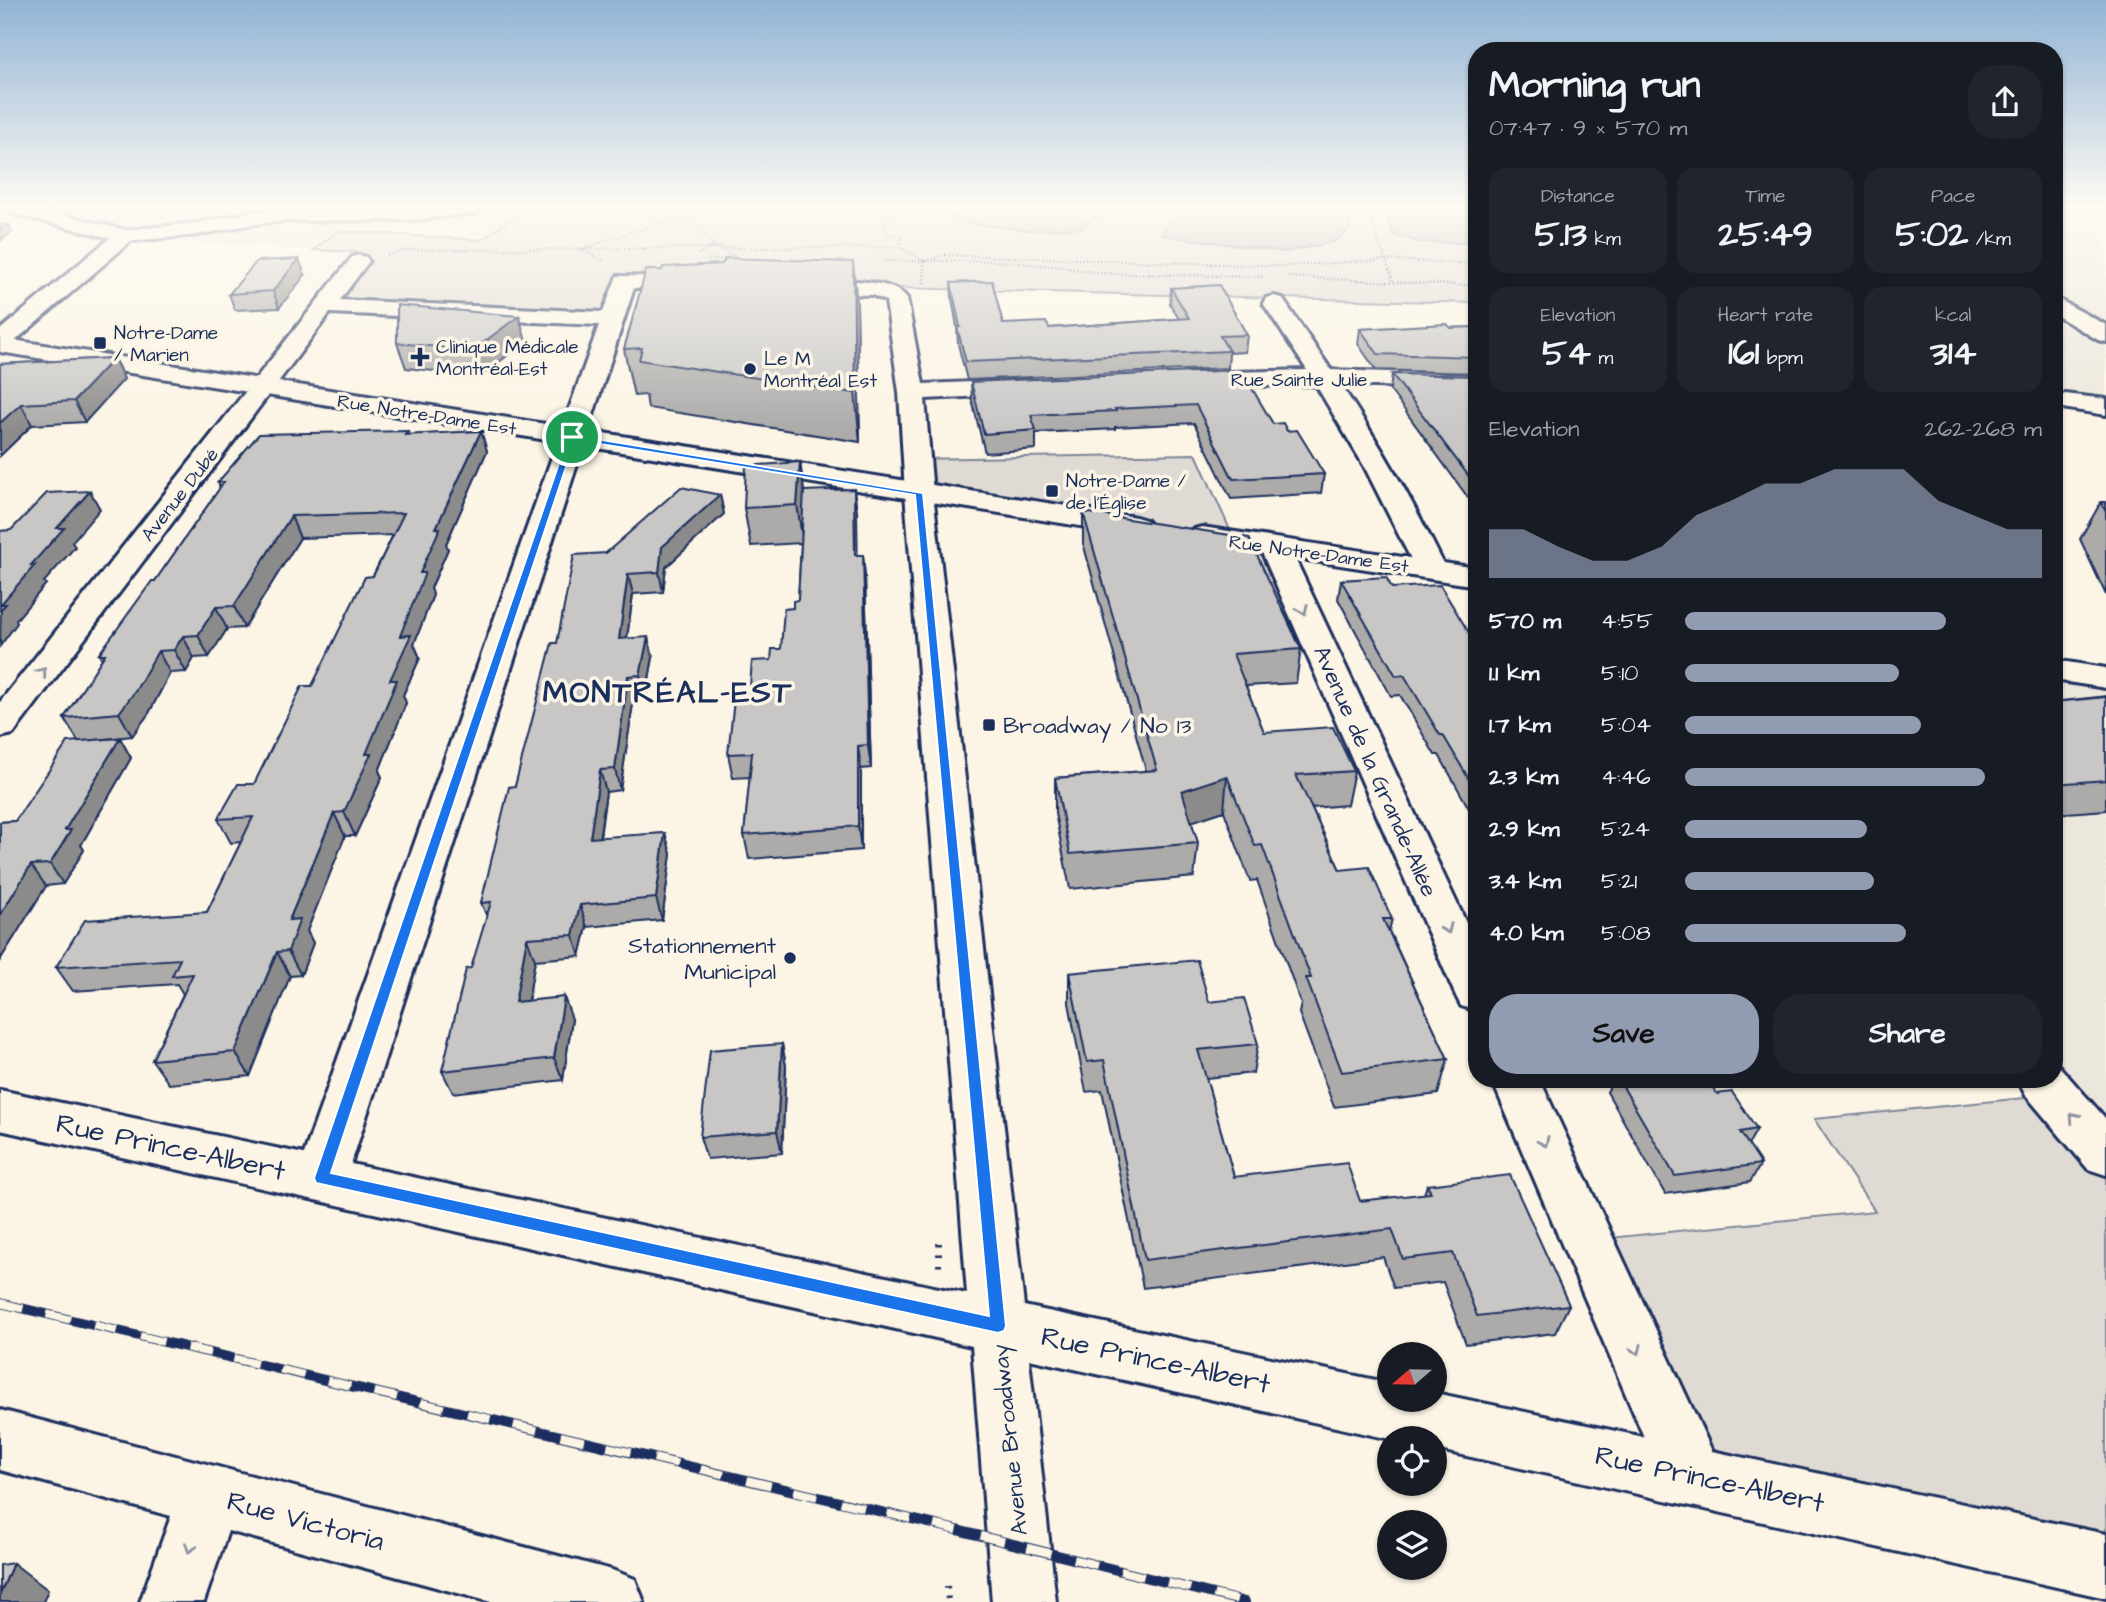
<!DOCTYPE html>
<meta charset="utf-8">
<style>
:root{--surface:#171b24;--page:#20242c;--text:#f1f3f6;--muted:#9ea1a6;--accent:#919bb2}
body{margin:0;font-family:"Architects Daughter",sans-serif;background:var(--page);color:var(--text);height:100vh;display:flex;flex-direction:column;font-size:26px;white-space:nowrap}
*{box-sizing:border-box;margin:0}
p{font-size:23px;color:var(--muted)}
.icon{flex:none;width:38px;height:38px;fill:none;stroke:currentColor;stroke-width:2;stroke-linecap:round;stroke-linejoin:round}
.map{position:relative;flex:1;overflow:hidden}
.details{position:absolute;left:1468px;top:42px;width:595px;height:1046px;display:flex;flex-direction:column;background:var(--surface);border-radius:28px;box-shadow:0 2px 5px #0004}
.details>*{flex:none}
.needle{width:46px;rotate:250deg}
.fabs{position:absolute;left:1377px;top:1342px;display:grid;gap:14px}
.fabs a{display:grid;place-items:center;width:70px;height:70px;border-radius:50%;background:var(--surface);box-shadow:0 2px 5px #0004;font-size:35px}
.pin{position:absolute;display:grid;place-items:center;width:60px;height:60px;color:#fff;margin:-30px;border:4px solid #fff;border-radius:50%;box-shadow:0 2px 7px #0007}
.round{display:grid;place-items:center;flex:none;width:74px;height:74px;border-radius:28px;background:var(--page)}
.summary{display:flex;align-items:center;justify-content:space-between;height:119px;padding:0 21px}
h1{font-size:38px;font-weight:700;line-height:52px}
.figures{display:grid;grid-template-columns:repeat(3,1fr);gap:10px;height:119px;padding:7px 21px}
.figures div{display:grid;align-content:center;border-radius:18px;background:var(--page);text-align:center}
.figures b{font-size:35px;font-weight:700}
.figures small{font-size:19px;font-weight:400}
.figures p{font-size:19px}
.chart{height:196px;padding:14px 21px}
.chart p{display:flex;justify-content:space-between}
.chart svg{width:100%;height:126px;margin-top:7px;fill:var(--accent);opacity:.7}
.button{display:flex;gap:14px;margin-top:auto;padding:14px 21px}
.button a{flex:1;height:80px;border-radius:28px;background:var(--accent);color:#111;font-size:28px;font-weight:700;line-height:80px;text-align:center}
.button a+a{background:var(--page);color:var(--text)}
ul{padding:0 21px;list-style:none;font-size:23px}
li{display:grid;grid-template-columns:112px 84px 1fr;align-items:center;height:52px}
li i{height:18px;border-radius:9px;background:var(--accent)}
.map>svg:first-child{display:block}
</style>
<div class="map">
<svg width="2106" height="1602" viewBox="0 0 2106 1602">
<rect width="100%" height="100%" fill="#fcf5e5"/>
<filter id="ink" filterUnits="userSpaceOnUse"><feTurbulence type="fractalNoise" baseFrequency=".0143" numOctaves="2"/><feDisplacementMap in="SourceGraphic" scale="14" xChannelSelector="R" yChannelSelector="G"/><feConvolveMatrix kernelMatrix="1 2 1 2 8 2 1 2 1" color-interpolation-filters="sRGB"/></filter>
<g filter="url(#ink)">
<g fill="#ece7dc">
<path d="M0,207h523l-39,28 -142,-7 -28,21 -189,-9 -125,-29z"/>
<path d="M2054,207h52v197l-36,-5 -15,-10v-64l40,4 -40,-26z"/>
<path d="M2055,670l51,8v451l-51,-34 -13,-15h12z"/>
</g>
<g fill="#dfdbd4" stroke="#7d8599" stroke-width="2">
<path d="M528,207h395l51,17 107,4 28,-21h65l-11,28 122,17 48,-10 17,-13 -1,-22h33l12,28 26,7 57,1v60l-851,-22 -15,38 -287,-13 35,-45 -4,-9 -41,-2 24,-19 143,9z"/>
<path d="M1196,454l39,87 -316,-48 -2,-34z"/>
<path d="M2055,1095l51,34v437l-415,-92 -102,-234 286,-29 -61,-92z"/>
</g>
<g fill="#b2b4b8" stroke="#767f94" stroke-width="2">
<path d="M923,207h186l-28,21 -56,2 -51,-6z"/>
<path d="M1174,207h175l1,22 -17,13 -48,10 -123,-17z"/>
<path d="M1382,207h95v36l-57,-1 -26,-7z"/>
</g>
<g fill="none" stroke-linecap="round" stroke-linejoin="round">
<defs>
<g id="minor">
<path d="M1,207h30l94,23 73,-7 54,-11 33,-3 200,-2 -9,6 -62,7 -129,1 -33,3 -54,11 -67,6 -123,106 -8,2v-19l110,-92 -107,-27z"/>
<path d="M359,255l7,2 3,4 -29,39 263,12 14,-36 77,1 8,1 3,5 -3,5 -8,1 -60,-1 -283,876 616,130 -62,-801 -6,-101 -13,-91 -14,-6 -69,-2 -8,-1 -3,-5 3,-5 8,-1c25,0 88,-5 104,17l16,86 101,-4 9,2 3,5 -3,5 -9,2 -99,5 8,94 91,813 366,77v17h45v-7l209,44 -152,-357h48l172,371 394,83v64l-671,-149v-11l-45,1 -361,-80 27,243h-64l-20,-256 -972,-216v-40l304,64 295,-829 -269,-12 -317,421 -13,3v-35l352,-445z"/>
<path d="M1274,296l8,2 49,72 146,5v14l-136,-4c39,59 74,120 105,184l-4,7 -11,2 -11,-2 -4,-7 -52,-103 -48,-81 -124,2 -9,-2 -3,-5 3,-5 9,-2 115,-3 -44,-67 3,-5z"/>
<path d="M2054,297l52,28v17l-8,-2 -44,-26z"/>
<path d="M2065,394l41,5v16l-50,-8 -2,-8z"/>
<path d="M1275,539l11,3 4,6 187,398v65l-16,-5 -6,-12 -195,-446 4,-6z"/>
<path d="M2054,1065l5,1 47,53v56l-18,-6 -63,-75 -7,-14h36z"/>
<path d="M0,1410l612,160 23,9 9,23h-153l-263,-71 -24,71h-64l31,-86 -171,-46z"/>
</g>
<g id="major">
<path d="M0,338l1136,179 10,3 5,6 -5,6 -10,3 -1136,-183z"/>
<path d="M1202,527l275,41v18l-286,-44 -4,-6 4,-6z"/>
<path d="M2054,660l52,8v20l-52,-8z"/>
</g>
</defs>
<use href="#minor" stroke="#1b2f5e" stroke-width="6"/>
<use href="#major" stroke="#1b2f5e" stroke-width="6"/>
<g stroke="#1b2f5e" stroke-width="2.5" stroke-dasharray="1 2.5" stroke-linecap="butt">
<path d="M674,207l12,7 24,-7"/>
<path d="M822,207l19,7 36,-5"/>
<path d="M875,207l14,12 -5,10 3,4 15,4 -2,10"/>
<path d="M1366,207l27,73"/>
<path d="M698,254l17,-7 26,12"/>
<path d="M387,255l21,-5 492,-3 24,14"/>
<path d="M740,259l55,1"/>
<path d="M709,260l19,-1"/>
<path d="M603,261l-22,-12 105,-35 29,33"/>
<path d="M884,261h107l65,5 41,7 166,4"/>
<path d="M924,261v24"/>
<path d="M925,261l19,-6 340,11 100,-6 93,4"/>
<path d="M1289,277l188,9"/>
</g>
<g stroke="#1b2f5e" stroke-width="6" stroke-dasharray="2.5 8" stroke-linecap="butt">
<path d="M939,1243v26"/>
<path d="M947,1586l1,16"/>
</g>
<use href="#minor" fill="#fcf5e5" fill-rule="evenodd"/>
<use href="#major" fill="#fcf5e5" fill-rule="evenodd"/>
<defs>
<path id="rail" d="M0,1303l945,224 300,75"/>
</defs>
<use href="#rail" stroke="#1b2f5e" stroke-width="10"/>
<use href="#rail" stroke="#fcf5e5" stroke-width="8" stroke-dasharray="24" stroke-linecap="butt"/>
</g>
<g fill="#acabaa" stroke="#1b2f5e" stroke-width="2">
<path d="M305,275l-26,33 -44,2 -6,-16z"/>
<path d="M951,283l52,41 46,4 130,-9 -9,-15 1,-16 76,47 -2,17 -16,1 -1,15 -261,12 -9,-36 -1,-17 -5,-28z"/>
<path d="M857,305l3,137 -212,-34 -2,-13 -12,1 -10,-47z"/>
<path d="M1477,327v46l-101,-3 -18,-26 2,-15z"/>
<path d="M526,341l-45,35 -75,-8 -9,-25z"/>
<path d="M114,358l10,21 -39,43 -53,3 -32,31v-92z"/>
<path d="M1241,370l32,54 14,7 37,43 -3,19 -90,6 -37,-76 -79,4v2l-79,4v16l-51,4 -13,-53 -1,-18z"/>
<path d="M1392,374l85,2v134l-87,-120z"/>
<path d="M408,431l1,4 72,-4 6,20 -41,93 2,5 -17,39 2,7 -19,49 6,14 -17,37 3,8 -27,68 3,6 -27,59h-10l-38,95 6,12 -12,32 -11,1 -40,100 -81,8 -17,-24 31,-66 -6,-10 -104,7 -17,-24 151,-55 34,-70 -10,1 -13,-24 36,-35 58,-98 61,-110 20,-41 -93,3 -56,90 -17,1 -18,28 -15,1 -8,14 -16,1 -21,40 -17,23 -45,5 33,-3 11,20 -50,87 3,5 -21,34 -17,2 -46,74v-138l15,-1 63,-80 -14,-23 38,-59 -3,-5 56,-73 65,-93 -2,-6z"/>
<path d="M800,462l4,30 53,18v45h6l2,22 6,191 -10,1v81l-112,9 -5,-24 6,-58 -17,1 -5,-24 21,-55 22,-39 10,-11 12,-41 5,-8 3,-57 -50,3 -7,-38z"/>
<path d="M720,495l4,19 -58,53 -3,25 -30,2 -6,44 26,19 -7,39 -12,1 -14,93 -14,2 -6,46 65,-5 6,21 -9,66 -75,7 -7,29 -45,4 -7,41 44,18 -9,61 -110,13 -11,-22 45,-154 -6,-14 76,-260 49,-90z"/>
<path d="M2101,502h5v93l-26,-56z"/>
<path d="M1083,512l218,137 -5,34 -50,3 18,46 90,39 -7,34 -35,3 28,62 52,49 -3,12 59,128 -10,35 -104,13 -35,-94 2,-9 -44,-124 -7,1 -26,-70 -33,10 7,22 -4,34 -124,12 -15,-76v-35l91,-7 -63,-228z"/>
<path d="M1341,580l51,8 85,58v177l-38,-68h-4l-35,-60 -9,1 -53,-97z"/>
<path d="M2106,696v114l-52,4v-112z"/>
<path d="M1069,973l140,29 49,42 -5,29 -47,5 28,99 126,24 64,-7 3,-9 142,120 -14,28 -89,11 -23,-62 -49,6 -11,-31 -240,31 -41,-198 -16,2 -17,-89z"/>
<path d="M782,1044l4,22 -4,87 -75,6 -7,-22z"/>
<path d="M1613,1080h95l9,14 40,35 -9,16 13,19 -11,18 -85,12 -58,-102z"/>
</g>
<g fill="#8c8b8b" stroke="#1b2f5e" stroke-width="2">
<path d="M9,224l3,8 -12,9v-11z"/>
<path d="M299,259l6,16 -26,33 -6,-17z"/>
<path d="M853,262l4,43 3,137 -5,-49z"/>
<path d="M519,316l7,25 -45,35 -8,-26z"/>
<path d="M114,358l10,21 -39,43 -11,-21z"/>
<path d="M21,404l11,21 -32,31v-33z"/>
<path d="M481,431l6,20 -41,93 2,5 -17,39 2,7 -19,49 6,14 -17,37 3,8 -27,68 3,6 -27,59 -11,-24 22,-58 24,-74 10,-44 20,-63 16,-45z"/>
<path d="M800,462l5,37 -2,44 -6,-38z"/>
<path d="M854,489l3,21 1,67 -3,-22z"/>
<path d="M90,491l10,18 -28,33 3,5 -31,35 2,2 -30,36 1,3 -17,23 1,-42 30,-39 26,-37z"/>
<path d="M720,495l4,19 -58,53 -3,25 -4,-20 3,-25z"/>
<path d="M291,516l9,22 -56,90 -10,-22z"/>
<path d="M863,555l2,22 6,191 -3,-23z"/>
<path d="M628,574l5,20 -9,65 -5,-20z"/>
<path d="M216,607l11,22 -18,28 -11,-22z"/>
<path d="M183,636l11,22 -8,14 -12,-22z"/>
<path d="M648,637l5,20 -7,39 -6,-21z"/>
<path d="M158,651l12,22 -21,40 -17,23 -13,-23z"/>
<path d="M628,676l6,21 -14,93 -5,-21z"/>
<path d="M120,738l11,20 -50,87 3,5 -21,34 -13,-20 15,-34z"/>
<path d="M858,746l3,23v81l-3,-24z"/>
<path d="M600,770l6,22 -10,68 -6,-22z"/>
<path d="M1227,776l-3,35 -45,15 3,-35z"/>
<path d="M334,813l11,23 -38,95 6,12 -12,32 -13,-24 1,-31z"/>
<path d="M665,833l6,21 -9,66 -6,-22z"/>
<path d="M31,865l15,21 -46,74v-45z"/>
<path d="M580,905l7,22 -7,29 -7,-21z"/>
<path d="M527,938l8,22 -11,64 -9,-22z"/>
<path d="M277,952l13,24 -40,100 -15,-24z"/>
<path d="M564,997l8,22 -9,61 -9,-22z"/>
<path d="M782,1044l4,22 -4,87 -5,-22z"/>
<path d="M13,1563l35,27 -5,12h-43v-8z"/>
</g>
<g fill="#c8c7c6" stroke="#1b2f5e" stroke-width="2">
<path d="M9,224l-9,6v-5z"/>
<path d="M726,258l127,4 2,131 -216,-33 3,-12 -18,1 22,-79h16l1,-3 59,-3z"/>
<path d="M299,259l-26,32 -44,3 28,-33z"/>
<path d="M992,281l11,43 43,-2 3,6 140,-10 -18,-30 48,-3 28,50 -27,1 9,15 -263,11 -9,-35h3l-9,-44z"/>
<path d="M397,305l122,11 -46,34 -76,-7z"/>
<path d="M1447,324l4,4 26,-1v30l-99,-3 -18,-25z"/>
<path d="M114,358l-40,43 -53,3 -21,19v-59z"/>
<path d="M1241,370l32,54 10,-1 4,8 10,-1 27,44 -91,5 -37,-74 -81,4 1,2 -85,4 5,15 -52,4 -13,-52z"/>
<path d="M1392,374l85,2v111z"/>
<path d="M408,431l-3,4 76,-4 -45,97h4l-20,45h5l-25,63 11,-1 -21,45h7l-31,74h5l-27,58 -10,1 -45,107 11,-1 -12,32 -11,1 -42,100 -83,8 41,-86 -21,2 8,-17 -124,8 29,-47 122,-8 46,-95 -35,2 20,-35h16l48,-98h10l53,-109 8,-1 31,-63 -113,3 -57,90 -18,1 -18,28 -15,1 -9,14 -16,1 -22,39 -17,23 -55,5 41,-64h-6l53,-73h3l69,-99h-6l41,-48z"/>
<path d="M800,462l-3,43 -53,3 2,-42z"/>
<path d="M681,487l39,8 -58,52 -3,25 -31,2 -9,65 29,-2 -8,38 -12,1 -13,93 -15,1 -10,68 75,-5 -9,65 -76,7 -7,30 -46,3 -12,64 49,-5 -10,61 -112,13 24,-102 5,-1 20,-66 -10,1 28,-116 6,-1 37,-143h5l17,-88 32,-2z"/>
<path d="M854,489l1,66h8l5,190 -10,1v80l-114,9 8,-82 -24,1 6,-54 15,-1 3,-38 19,-1 1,-11h9l3,-40 9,-1v-7l5,-1 6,-109z"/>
<path d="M90,491l-33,37h7l-33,37h4l-34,39h5l-6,6v-79l11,-1 36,-37z"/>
<path d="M2101,502h5v10z"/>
<path d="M1083,512l166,26 52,111 -68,5 31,78 69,-5 21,44 -58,4 44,95 29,-3 23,52h-9l65,140 -106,13 -36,-94h5l-49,-133 -7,1 -28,-70 -45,15 16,52 -128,11 -15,-76 102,-8z"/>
<path d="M1386,577l6,11 48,-3 37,61v6h-3l3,5v136l-34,-58h-3l-36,-60 -8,1 -55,-96z"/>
<path d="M2106,697v83l-52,4v-82z"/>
<path d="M120,738l-55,92h6l-21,34 -19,1 -31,50v-93l15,-1 53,-79z"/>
<path d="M1197,960l12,42 35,-4 14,46 -60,6 36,127 113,-14 13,38 71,-8 -4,-8 83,-10 59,130 -92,11 -24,-63 -50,6 -11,-30 -247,31 -41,-200 -17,2 -18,-89z"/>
<path d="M782,1044l-5,87 -77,6 10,-87z"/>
<path d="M1619,1080h89l9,14 15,-2 25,37 -17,3 21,32 -86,12z"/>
<path d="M13,1563l-13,31v-29z"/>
</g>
<defs><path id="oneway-chevron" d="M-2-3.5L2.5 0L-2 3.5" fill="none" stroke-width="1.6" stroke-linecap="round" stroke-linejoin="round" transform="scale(1.75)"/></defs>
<g stroke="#8c92a2">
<use href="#oneway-chevron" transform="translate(1303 610) rotate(66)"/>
<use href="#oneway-chevron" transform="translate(42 672) rotate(-52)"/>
<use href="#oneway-chevron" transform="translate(1447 929) rotate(66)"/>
<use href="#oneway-chevron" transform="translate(2074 1117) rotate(-132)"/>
<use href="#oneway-chevron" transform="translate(1544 1142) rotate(66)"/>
<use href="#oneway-chevron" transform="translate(1637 1350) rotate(66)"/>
<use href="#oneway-chevron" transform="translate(190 1548) rotate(109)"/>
</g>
</g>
<linearGradient id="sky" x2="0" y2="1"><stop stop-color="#92b4d5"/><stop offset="0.48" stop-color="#fefaf3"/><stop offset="1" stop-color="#fefaf3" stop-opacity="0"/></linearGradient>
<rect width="2106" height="431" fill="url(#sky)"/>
<path fill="#1a73e8" stroke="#fff" stroke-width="2" fill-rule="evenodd" d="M572,435l351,58 83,833 -2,5 -6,2 -682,-150 -2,-5 254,-741zM575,440l340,55 74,821 -658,-143z"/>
<g fill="#1b2f5e" stroke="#fcf5e5" stroke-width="2.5">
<rect x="93" y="336" width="14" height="14" rx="3.5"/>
<path d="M416.5 346.5h7v7h7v7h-7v7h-7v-7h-7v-7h7z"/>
<circle cx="750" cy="369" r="7"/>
<rect x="1045" y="484" width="14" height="14" rx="3.5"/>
<rect x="982" y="718" width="14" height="14" rx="3.5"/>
<circle cx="790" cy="958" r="7"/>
</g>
<g text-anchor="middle" stroke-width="7" stroke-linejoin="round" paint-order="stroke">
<g font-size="19" fill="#1b2f5e" stroke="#fcf5e5" text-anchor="start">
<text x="114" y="339">Notre-Dame<tspan x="114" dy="22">/ Marien</tspan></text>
<text x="436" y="353">Clinique Médicale<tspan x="436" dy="22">Montréal-Est</tspan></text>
<text x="764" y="365">Le M<tspan x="764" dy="22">Montréal Est</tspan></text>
<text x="1066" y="487">Notre-Dame /<tspan x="1066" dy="22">de l'Église</tspan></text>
</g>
<g font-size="19" fill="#1b2f5e" stroke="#fcf5e5">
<text x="1299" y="386">Rue Sainte Julie</text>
<text transform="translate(427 414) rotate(9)" y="7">Rue Notre-Dame Est</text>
<text transform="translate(179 494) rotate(-52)" y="7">Avenue Dubé</text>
<text transform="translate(1319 553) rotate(8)" y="7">Rue Notre-Dame Est</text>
</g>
<g font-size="23" fill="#1b2f5e" stroke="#fcf5e5" text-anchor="start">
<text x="1003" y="733">Broadway / No 13</text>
<text x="776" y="953" text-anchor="end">Stationnement<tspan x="776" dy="26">Municipal</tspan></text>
</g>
<g font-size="23" fill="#1b2f5e" stroke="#fcf5e5">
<text transform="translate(1376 771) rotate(66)" y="8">Avenue de la Grande-Allée</text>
<text transform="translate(1009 1440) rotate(-96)" y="8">Avenue Broadway</text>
</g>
<g font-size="28" fill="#1b2f5e" stroke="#fcf5e5">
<text transform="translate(171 1146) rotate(12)" y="10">Rue Prince-Albert</text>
<text transform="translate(1156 1359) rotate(12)" y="10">Rue Prince-Albert</text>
<text transform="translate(1710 1478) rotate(12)" y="10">Rue Prince-Albert</text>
<text transform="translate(306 1520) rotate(15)" y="10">Rue Victoria</text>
</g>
<g font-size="30" font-weight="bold" letter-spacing="2" fill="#1b2f5e" stroke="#fcf5e5">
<text x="668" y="702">MONTRÉAL-EST</text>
</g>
</g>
</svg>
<div class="fabs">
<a><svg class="needle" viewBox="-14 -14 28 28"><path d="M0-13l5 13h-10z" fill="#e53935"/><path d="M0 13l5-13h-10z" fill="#9ea1a6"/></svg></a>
<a><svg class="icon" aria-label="locate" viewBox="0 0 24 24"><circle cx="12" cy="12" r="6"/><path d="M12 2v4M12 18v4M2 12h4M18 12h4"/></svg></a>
<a><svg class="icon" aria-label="layers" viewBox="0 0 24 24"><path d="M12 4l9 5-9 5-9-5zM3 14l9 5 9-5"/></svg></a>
</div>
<div class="pin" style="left:572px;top:437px;background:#1e9e55"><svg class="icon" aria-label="arrive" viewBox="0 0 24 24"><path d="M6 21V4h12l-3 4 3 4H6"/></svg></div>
<section class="details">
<div class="summary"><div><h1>Morning run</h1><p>07:47 · 9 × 570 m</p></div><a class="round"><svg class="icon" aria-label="share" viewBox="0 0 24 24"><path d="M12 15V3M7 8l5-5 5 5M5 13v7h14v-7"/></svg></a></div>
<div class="figures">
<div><p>Distance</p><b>5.13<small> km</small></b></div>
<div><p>Time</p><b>25:49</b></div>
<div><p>Pace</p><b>5:02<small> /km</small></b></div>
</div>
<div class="figures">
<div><p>Elevation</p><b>54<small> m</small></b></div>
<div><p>Heart rate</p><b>161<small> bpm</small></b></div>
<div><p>kcal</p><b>314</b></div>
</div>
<div class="chart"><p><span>Elevation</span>262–268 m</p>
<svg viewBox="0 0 160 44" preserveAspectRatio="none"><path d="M0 44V27L10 27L20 33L30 38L40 38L50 33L60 22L70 17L80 11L90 11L100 6L110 6L120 6L130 17L140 22L150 27L160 27V44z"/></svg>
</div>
<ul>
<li><b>570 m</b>4:55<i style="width:73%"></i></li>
<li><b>1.1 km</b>5:10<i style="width:60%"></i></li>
<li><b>1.7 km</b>5:04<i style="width:66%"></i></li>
<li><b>2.3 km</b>4:46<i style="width:84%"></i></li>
<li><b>2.9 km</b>5:24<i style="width:51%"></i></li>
<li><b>3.4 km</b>5:21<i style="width:53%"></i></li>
<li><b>4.0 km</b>5:08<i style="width:62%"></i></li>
</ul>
<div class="button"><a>Save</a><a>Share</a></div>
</section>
</div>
